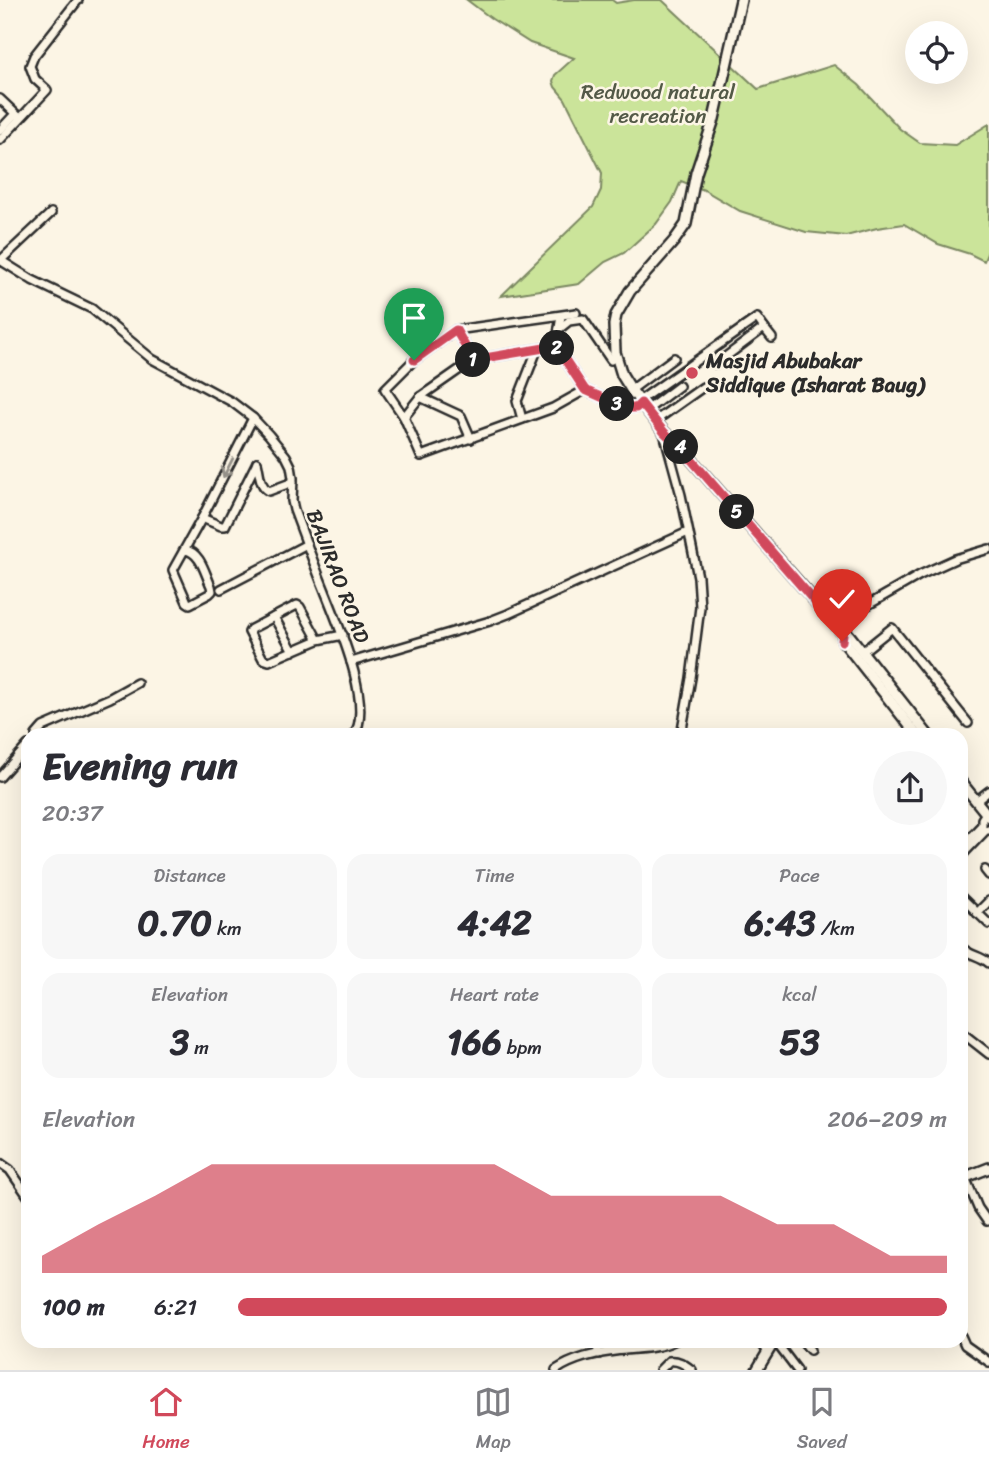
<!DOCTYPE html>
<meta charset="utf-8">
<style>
:root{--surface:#fff;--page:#f7f7f7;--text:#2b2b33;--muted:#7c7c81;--line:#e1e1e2;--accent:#d1495b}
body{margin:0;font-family:Sriracha,sans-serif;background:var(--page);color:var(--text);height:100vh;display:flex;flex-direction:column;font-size:26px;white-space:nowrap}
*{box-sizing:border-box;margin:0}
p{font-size:23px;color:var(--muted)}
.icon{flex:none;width:38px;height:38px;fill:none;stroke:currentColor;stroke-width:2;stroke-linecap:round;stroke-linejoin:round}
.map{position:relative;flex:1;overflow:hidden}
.side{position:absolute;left:21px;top:728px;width:947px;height:620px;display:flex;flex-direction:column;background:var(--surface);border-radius:21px;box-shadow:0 7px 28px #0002}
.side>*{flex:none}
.tools{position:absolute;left:905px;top:21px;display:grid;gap:14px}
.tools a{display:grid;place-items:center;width:63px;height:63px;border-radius:50%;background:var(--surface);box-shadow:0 7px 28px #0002;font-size:35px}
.pin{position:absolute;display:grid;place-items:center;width:60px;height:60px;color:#fff;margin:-72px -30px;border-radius:50% 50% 50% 0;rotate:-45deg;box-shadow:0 0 7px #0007}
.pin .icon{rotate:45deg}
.km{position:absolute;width:35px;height:35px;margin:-18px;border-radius:50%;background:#222;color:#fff;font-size:19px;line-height:35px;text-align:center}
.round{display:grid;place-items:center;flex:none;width:74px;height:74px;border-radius:37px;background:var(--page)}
.head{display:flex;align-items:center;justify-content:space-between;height:119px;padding:0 21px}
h1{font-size:38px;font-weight:800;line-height:52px}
.figures{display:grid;grid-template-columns:repeat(3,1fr);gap:10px;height:119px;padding:7px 21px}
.figures div{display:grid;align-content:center;border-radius:18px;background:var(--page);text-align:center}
.figures b{font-size:35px;font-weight:800}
.figures small{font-size:19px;font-weight:400}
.figures p{font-size:19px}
.chart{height:196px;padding:14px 21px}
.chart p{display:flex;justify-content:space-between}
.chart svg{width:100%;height:126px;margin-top:7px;fill:var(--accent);opacity:.7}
ul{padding:0 21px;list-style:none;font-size:23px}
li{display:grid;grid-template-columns:112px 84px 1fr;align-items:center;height:52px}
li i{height:18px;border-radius:9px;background:var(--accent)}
.tabs{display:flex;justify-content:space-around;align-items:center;height:98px;border-top:2px solid var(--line);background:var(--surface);font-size:19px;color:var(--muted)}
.tabs a{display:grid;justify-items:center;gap:4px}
.tabs .current{color:var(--accent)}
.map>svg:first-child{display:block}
</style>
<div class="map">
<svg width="989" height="1370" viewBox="0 0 989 1370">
<rect width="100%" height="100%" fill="#fcf5e5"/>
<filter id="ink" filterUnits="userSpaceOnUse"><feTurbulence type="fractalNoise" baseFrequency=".0143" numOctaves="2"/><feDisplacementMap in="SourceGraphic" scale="14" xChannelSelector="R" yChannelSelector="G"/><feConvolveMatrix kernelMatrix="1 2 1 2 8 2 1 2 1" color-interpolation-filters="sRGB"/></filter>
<g filter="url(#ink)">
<path fill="#cbe49a" stroke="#7b8862" stroke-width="2" d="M467,0h145l4,3 18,-3h28l96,89 76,-24 25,20 41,44 20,14 35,2 34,-21v125l-5,12 -14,-7 -32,-10 -34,-20 -27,4 -31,8 -40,-4 -66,-21 -36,-21 -23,-9 -9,21 -16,22 -32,29 -19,9 -26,22 -78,12 92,-89 8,-17 1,-17 -37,-74 -10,-12 -2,-6 2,-6 19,-17 -44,-15 -38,-24z"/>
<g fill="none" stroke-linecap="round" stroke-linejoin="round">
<defs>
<g id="minor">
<path d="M0,99l20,19"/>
<path d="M0,130l15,-16"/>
<path d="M0,140l47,-50 -12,-11 -5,-13 4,-10 44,-56"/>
<path d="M0,260l32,20 60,29 60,50 80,43 21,16 16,17 17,21 5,10 2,12 -1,23 2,9c10,27 20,54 31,81 12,31 49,114 29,144"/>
<path d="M1,260l50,-47"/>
<path d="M576,313l-120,17 -42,30 -29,29 19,28 17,39 132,-48 32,-18 41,18h10l5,-5"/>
<path d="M561,316l-5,30 29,44"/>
<path d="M559,329l10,-8 14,-2 28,41"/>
<path d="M456,330l17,30"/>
<path d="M716,364l48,-36 8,10"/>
<path d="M631,390l43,-32"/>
<path d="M420,397l41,19 10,23"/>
<path d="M639,401l118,-83 7,10"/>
<path d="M647,410l32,-24"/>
<path d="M404,417l16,-20 53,-37 83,-14"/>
<path d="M522,419l-5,-18 20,-51"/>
<path d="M655,421l48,-34"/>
<path d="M664,433l17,62 17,82 2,30 -9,71 -10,57"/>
<path d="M257,462c3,11 2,24 12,29l24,-9"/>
<path d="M202,518l19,8h4l32,-64"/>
<path d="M185,550c16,2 20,24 26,36l1,5 -3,3 -19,10 -3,-2 -14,-32 29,-52 51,-100"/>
<path d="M221,589l86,-45"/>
<path d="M274,617l19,34"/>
<path d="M835,624l85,-49 35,-16 34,-10"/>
<path d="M318,640l-49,21 -6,-2 -14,-27 2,-3 46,-24 3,2 18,33 25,-5"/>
<path d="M862,652l30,-24 76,95"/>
<path d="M351,662l139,-41 18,-7 180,-82"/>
<path d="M36,735l7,-8 67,-29 27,-15"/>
<path d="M0,777l28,-32"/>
<path d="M976,801l13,-10"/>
<path d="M961,847l21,-22v-6l4,-6"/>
<path d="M961,856l25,-26h3"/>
<path d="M985,870l4,5"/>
<path d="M961,897l28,27"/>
<path d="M977,913l12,-12"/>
<path d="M961,947c9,9 18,8 28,16"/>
<path d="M961,1032l28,22"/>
<path d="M0,1163l10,7 18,26"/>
<path d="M965,1177l13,31 9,13"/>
<path d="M961,1336l4,9 24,17"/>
<path d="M595,1340l4,14"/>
<path d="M759,1340l9,12"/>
<path d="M802,1340l8,10"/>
<path d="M775,1341l22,29"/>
<path d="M556,1370c16,-11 40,-17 59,-19 21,-3 41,-1 61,-11"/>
<path d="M660,1370l9,-9c10,-1 15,3 23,9"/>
</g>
<g id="major">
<path d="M741,0l-27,119 -18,54 -10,51 -12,17 -44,50 -14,24 -2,10 1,27 7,23 10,16 32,41 19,18 152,174 8,10v7l74,94"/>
<path d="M843,634l6,1 79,100"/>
<path d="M961,782l28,35"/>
<path d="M961,1179l28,-11"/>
<path d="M757,1370l18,-30"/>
</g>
</defs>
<use href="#minor" stroke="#2b2b2b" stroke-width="12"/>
<use href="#major" stroke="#2b2b2b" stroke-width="14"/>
<use href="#minor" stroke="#fcf5e5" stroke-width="7"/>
<use href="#major" stroke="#fcf5e5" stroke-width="9"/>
</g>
<defs><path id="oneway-shaft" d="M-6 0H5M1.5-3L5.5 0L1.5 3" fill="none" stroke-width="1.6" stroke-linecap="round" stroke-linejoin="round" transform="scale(1.75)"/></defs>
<use stroke="#949088" href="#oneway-shaft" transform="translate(228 468) rotate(117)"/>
</g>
<g fill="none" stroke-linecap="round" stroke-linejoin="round" filter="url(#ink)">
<defs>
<path id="route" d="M414,360l42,-30 17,30 83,-14 29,44 41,18h10l5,-5 23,29 19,18 160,184 -1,7"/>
</defs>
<use href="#route" stroke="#fff" stroke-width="14"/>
<use href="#route" stroke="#d1495b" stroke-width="9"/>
</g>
<circle fill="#d1495b" stroke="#fcf5e5" stroke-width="2.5" cx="692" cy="373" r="7"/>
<g text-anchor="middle" stroke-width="5" stroke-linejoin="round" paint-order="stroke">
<g font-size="21" fill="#535947" stroke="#fcf5e5">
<text x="658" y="99">Redwood natural<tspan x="658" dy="24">recreation</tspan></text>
</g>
<g font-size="21" font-weight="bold" fill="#2b2b2b" stroke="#fcf5e5" text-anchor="start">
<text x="706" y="368">Masjid Abubakar<tspan x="706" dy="24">Siddique (Isharat Baug)</tspan></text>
</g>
<g font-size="21" fill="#2b2b2b" stroke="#fcf5e5">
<text transform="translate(338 576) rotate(69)" y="7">BAJIRAO ROAD</text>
</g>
</g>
</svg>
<div class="tools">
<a><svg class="icon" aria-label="locate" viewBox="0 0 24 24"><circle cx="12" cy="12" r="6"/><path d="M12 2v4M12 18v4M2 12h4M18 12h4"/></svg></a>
</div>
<div class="pin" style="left:414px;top:360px;background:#1e9e55"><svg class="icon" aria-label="arrive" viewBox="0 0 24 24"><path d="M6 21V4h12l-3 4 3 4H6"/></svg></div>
<div class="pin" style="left:842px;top:641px;background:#d93025"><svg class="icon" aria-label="check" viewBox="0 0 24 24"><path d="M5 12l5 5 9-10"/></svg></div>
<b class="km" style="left:473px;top:360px">1</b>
<b class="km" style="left:557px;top:348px">2</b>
<b class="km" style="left:617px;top:404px">3</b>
<b class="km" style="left:681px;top:447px">4</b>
<b class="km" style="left:737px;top:512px">5</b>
<section class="side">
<div class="head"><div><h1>Evening run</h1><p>20:37</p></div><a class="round"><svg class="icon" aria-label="share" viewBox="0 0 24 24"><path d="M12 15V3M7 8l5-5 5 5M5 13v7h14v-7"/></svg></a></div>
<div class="figures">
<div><p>Distance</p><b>0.70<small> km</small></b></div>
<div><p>Time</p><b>4:42</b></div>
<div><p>Pace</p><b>6:43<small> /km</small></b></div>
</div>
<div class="figures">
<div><p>Elevation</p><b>3<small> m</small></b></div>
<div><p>Heart rate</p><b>166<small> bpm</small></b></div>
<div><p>kcal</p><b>53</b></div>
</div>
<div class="chart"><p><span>Elevation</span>206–209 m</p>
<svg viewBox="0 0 160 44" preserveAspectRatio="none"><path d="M0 44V38L10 27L20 17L30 6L40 6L50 6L60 6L70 6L80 6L90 17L100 17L110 17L120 17L130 27L140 27L150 38L160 38V44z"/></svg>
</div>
<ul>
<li><b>100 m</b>6:21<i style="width:100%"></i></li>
</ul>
</section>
</div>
<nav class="tabs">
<a class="current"><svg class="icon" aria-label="home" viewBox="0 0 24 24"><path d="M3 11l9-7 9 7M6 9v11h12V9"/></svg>Home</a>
<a><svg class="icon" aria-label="map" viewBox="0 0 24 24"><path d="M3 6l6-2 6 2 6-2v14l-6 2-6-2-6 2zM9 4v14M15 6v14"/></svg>Map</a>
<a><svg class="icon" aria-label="saved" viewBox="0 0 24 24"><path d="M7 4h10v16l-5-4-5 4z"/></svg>Saved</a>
</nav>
